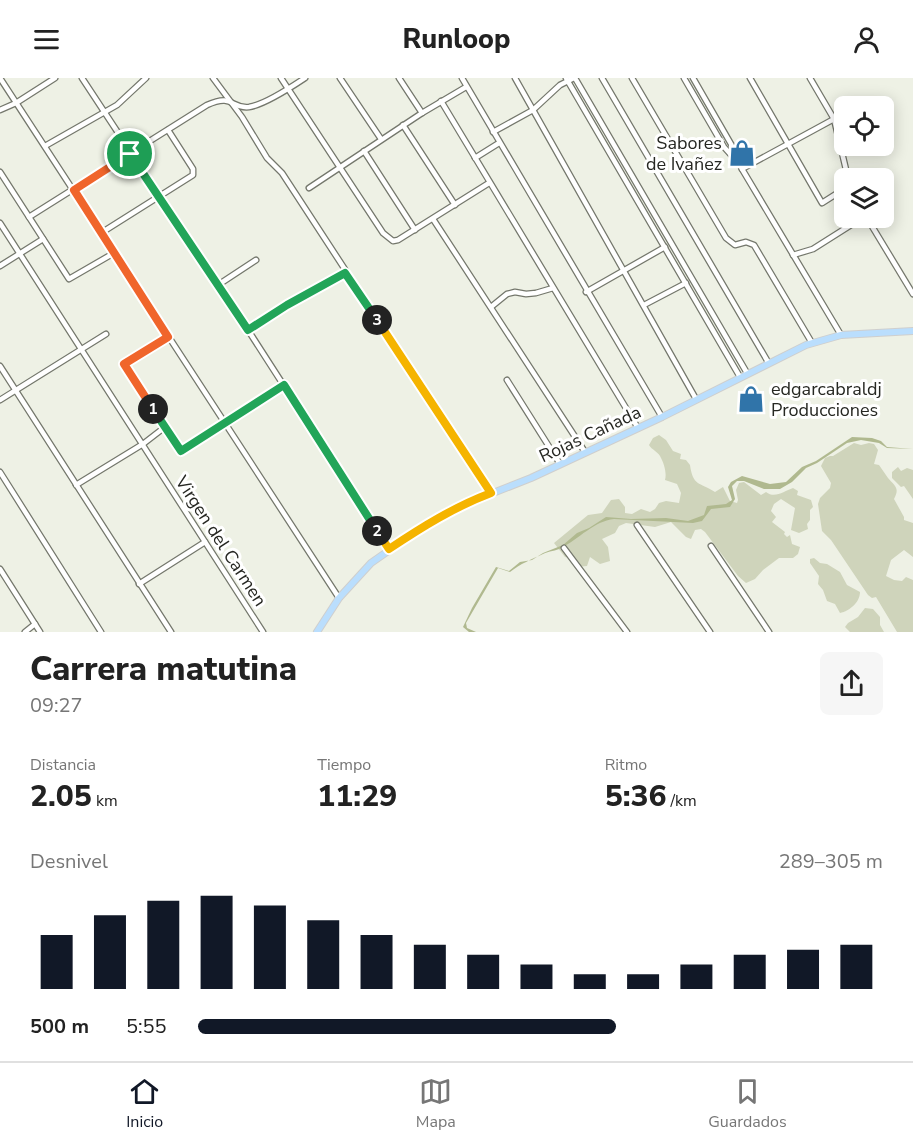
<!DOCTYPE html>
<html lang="es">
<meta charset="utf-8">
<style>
:root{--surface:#fff;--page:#f6f6f6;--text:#222;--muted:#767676;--line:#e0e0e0;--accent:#111827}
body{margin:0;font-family:"Nunito Sans",sans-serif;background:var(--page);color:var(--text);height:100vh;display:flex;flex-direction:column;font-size:22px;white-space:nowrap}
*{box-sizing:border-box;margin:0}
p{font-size:20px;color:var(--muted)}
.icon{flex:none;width:33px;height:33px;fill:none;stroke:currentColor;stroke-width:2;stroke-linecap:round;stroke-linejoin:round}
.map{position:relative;height:554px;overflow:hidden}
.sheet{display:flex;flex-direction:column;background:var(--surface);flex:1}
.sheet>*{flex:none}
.fabs{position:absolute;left:834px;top:18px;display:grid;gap:12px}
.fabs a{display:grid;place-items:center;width:60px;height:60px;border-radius:9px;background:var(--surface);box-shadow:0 3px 15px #0003;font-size:30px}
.pin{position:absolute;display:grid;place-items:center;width:51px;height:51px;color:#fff;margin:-26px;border:3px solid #fff;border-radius:50%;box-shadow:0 2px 6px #0007}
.km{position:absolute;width:30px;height:30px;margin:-15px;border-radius:50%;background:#222;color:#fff;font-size:16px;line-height:30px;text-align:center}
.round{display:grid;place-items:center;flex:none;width:63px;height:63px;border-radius:9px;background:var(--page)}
.headline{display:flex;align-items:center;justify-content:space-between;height:102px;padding:0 30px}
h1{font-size:33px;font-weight:800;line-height:45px}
.stats{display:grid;grid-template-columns:repeat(3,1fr);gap:9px;height:102px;padding:6px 30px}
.stats div{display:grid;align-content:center}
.stats b{font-size:30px;font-weight:800}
.stats small{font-size:16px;font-weight:400}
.stats p{font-size:16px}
.chart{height:168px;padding:12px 30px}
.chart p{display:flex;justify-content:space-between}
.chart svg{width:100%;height:108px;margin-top:6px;stroke:var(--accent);stroke-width:6}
ul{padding:0 30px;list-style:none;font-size:20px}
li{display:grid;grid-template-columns:96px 72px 1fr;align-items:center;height:45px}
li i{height:15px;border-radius:8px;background:var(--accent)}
header{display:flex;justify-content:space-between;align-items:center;height:78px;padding:0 30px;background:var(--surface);font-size:27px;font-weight:800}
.tab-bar{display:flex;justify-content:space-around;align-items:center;height:84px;border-top:2px solid var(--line);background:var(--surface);font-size:16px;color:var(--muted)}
.tab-bar a{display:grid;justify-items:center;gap:3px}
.tab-bar .on{color:var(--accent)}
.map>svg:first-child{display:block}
</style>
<header><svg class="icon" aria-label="menu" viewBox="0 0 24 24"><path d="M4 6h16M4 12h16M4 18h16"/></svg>Runloop<svg class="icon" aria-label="person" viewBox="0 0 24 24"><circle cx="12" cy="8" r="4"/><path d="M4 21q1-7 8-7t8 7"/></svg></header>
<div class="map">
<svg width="913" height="554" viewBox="0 0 913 554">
<rect width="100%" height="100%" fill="#eef1e5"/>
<g fill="#cfd4bb">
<path d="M659,357l7,5 7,11 8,3 -1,5 6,1 4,5c3,21 9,17 25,27l8,-5 7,14 7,2 1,-3 -2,-10 3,-7 5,-1 17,13 5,-3c9,7 18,-1 27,-4l5,3 -1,4 14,5 2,7 -3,3v10l-3,4 1,5 -9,4 -8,-3 4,-22 -14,-9 -7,5 -3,7 5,6 -4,5 13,10 -1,2 3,3 3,-2 2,9 8,3 -2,7 -5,4h-14l-16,12 -8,9 -9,4 -8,-7 -33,-44 -4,-3 -6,1 -4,9 -5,-2 -15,-15 -16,5 -29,-4 -7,3 -4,7 -13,6 6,8 2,14 -10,3 -10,-7 -3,9 -10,1 -8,-9 -4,-1 -11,-14 34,-28 14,-2 9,-13 8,-1 6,8v6l7,1 9,-5 9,3 5,-3 4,-6 7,-2 13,2 2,-10 -4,-9 -12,-4c2,-7 -1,-17 -5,-24 -3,-5 -8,-6 -11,-11l4,-7z"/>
<path d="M854,365l7,2 8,-2 5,1 4,6 -4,14 5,1c3,4 6,9 9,13 7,8 12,10 6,21l10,18v3l9,3v34l-9,-7 -13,10 -5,16 8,4 8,1 4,-4 7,3v52h-16l-21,-35 -4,1 -4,-3 -37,-55 -9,-9 -4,-27 2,-6 10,-10 1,-5 -10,-17 4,-8 5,-2h3z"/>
<path d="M898,389l3,4 6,-3 6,2v29l-9,-13 -3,1 -9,-9v-6z"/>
<path d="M814,480l6,5 7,1 13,8 7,13 13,7c0,10 -10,19 -20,21l-5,-9 -8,-3 -4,-11 -5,-6 1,-8 -9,-13v-4z"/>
<path d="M865,530l8,1 7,8v8l4,7h-34l-5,-5 3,-4 10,-6z"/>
</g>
<path fill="#b0b98f" d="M852,359l20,1 9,3 6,6 26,2 -26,-1 -8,-5 -18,-3 -14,3 -30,20 -11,5 -14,14 -12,7h-16l-20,-8h-7l-5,5 3,13 -5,8 -19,2 -9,12 -9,2 -79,-4c-20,2 -35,20 -53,29 -5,3 -12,3 -18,6 -11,5 -23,10 -33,18l-12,-4 -32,55 1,5 9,4h-7l-6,-5 9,-19 24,-41 13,4 11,-9 12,-2 11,-7 20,-8 14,-12 12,-5 17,-11 25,2 35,-1 22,3 16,-6 3,-9 19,-2 6,-4 -4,-13 3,-5 11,-6 28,8 16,-2 16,-15 14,-6z"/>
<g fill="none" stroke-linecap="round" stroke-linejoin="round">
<defs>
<g id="minor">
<path d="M0,0l339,520"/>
<path d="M82,0l166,252 141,219"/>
<path d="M213,0l29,39 25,41 15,15 209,320"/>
<path d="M281,0l102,155 10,8 5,-1 91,-57"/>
<path d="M340,0l41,61"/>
<path d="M399,0l23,35"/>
<path d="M462,0l200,339"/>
<path d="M515,0l181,321"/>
<path d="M566,0l174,299"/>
<path d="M575,0l172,295"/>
<path d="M602,0l166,284"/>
<path d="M632,0l94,160 9,7 11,-3 8,3 58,98"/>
<path d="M684,0l40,69 15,17"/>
<path d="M693,0l38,66 11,25 99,166"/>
<path d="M750,0l72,125 22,-14"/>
<path d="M810,0l24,41 14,59"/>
<path d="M441,23l197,327"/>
<path d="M0,32l16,-7 39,-25"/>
<path d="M403,47l52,80"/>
<path d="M493,54l40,-22 27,-25 14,-7"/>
<path d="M45,68l72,-41 29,-27"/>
<path d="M364,73l51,79"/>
<path d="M475,80l24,-15"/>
<path d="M742,91l92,-50"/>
<path d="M0,94l69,107 45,-26"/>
<path d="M309,110l113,-75 44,-26"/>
<path d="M884,127l3,-2"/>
<path d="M29,139l178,-112c27,-12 23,4 42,2 14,-2 44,-21 56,-29"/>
<path d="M867,140l46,76"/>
<path d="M433,141l152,233"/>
<path d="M0,145l263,409"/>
<path d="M101,155l92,-58v-6l-25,-39"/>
<path d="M793,177l20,-6 49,-31"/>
<path d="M0,188l43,-27"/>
<path d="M218,207l38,-25"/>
<path d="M586,214l79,-45"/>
<path d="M644,227l42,-22"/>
<path d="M491,229l16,-13 8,-2 11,2 10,-1 17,-5"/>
<path d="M248,252l39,-25 58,-32"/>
<path d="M168,259l-44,27 57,87 102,-66"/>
<path d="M0,288l171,266"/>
<path d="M507,302l53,84"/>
<path d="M0,322l106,-66"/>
<path d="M0,394l101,160"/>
<path d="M76,407l67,-41 22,-17"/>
<path d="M637,447l73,107"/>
<path d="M711,468l58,86"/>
<path d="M564,470l63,84"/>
<path d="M0,491l40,63"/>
<path d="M139,506l66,-42"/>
<path d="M25,554l10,-8"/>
</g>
<path id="major" d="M317,554l22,-34 32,-35 63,-44 16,-9 81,-32 131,-61 144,-72 35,-10 72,-4"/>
</defs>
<use href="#minor" stroke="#74776c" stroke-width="7"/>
<use href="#major" stroke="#cfcfce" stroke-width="8"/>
<use href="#minor" stroke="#fff" stroke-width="4.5"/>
<use href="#major" stroke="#badefd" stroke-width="6"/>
</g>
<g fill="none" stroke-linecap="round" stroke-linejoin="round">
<defs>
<path id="split-1" d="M130,76l-56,36 94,147 -44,27 29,45"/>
<path id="split-2" d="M153,331l28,42 103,-66 93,146"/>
<path id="split-3" d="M377,242l114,173c-37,14 -69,34 -102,56l-12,-18"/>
<path id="split-4" d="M130,76l118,176 39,-25 58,-32 32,47"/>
</defs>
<use href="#split-1" stroke="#fff" stroke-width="12"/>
<use href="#split-2" stroke="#fff" stroke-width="12"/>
<use href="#split-3" stroke="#fff" stroke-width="12"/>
<use href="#split-4" stroke="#fff" stroke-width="12"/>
<use href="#split-1" stroke="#f0652b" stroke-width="8"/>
<use href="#split-2" stroke="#22a559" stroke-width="8"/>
<use href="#split-3" stroke="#f5b400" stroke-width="8"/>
<use href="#split-4" stroke="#22a559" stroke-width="8"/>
</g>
<defs>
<symbol id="shop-bare" viewBox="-9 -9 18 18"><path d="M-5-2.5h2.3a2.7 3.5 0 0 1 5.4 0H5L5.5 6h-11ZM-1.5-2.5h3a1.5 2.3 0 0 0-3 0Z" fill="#3074a9" stroke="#fff" stroke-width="2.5" paint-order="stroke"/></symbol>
</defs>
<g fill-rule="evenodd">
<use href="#shop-bare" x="723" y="56" width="38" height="38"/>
<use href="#shop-bare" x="732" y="302" width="38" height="38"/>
</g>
<g text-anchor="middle" stroke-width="6" stroke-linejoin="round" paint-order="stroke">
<g font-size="18" fill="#262722" stroke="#fff" text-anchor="end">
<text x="722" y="71">Sabores<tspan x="722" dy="21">de Ivañez</tspan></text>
<text x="771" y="317" text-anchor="start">edgarcabraldj<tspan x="771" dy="21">Producciones</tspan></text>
</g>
<g font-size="18" fill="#262722" stroke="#fff">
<text transform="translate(590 356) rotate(-25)" y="6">Rojas Cañada</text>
<text transform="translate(221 463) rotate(57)" y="6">Virgen del Carmen</text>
</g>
</g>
</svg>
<div class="fabs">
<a><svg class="icon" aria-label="locate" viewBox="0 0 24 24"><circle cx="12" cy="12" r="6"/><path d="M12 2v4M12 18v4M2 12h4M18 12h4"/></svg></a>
<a><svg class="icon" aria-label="layers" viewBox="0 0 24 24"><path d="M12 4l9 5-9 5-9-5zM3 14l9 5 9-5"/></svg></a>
</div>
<div class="pin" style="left:130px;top:76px;background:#1e9e55"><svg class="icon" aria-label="arrive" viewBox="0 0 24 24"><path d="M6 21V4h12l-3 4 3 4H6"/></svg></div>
<b class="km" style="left:153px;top:331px">1</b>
<b class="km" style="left:377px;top:453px">2</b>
<b class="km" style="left:377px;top:242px">3</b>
</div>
<section class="sheet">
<div class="headline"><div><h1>Carrera matutina</h1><p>09:27</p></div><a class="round"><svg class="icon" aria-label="share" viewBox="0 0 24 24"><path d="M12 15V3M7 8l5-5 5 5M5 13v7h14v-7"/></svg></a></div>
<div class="stats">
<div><p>Distancia</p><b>2.05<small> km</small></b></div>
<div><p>Tiempo</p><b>11:29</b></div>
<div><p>Ritmo</p><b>5:36<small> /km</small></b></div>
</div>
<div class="chart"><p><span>Desnivel</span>289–305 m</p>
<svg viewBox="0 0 160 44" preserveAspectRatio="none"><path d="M5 44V22M15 44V14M25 44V8M35 44V6M45 44V10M55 44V16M65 44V22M75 44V26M85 44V30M95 44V34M105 44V38M115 44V38M125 44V34M135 44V30M145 44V28M155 44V26"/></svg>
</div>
<ul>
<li><b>500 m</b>5:55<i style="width:61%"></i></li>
</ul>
</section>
<nav class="tab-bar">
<a class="on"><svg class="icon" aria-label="home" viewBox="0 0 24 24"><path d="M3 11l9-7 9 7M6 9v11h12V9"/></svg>Inicio</a>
<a><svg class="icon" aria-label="map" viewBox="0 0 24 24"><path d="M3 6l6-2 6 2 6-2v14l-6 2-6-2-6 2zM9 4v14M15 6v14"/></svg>Mapa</a>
<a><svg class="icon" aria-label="saved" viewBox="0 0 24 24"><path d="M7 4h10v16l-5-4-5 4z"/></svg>Guardados</a>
</nav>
